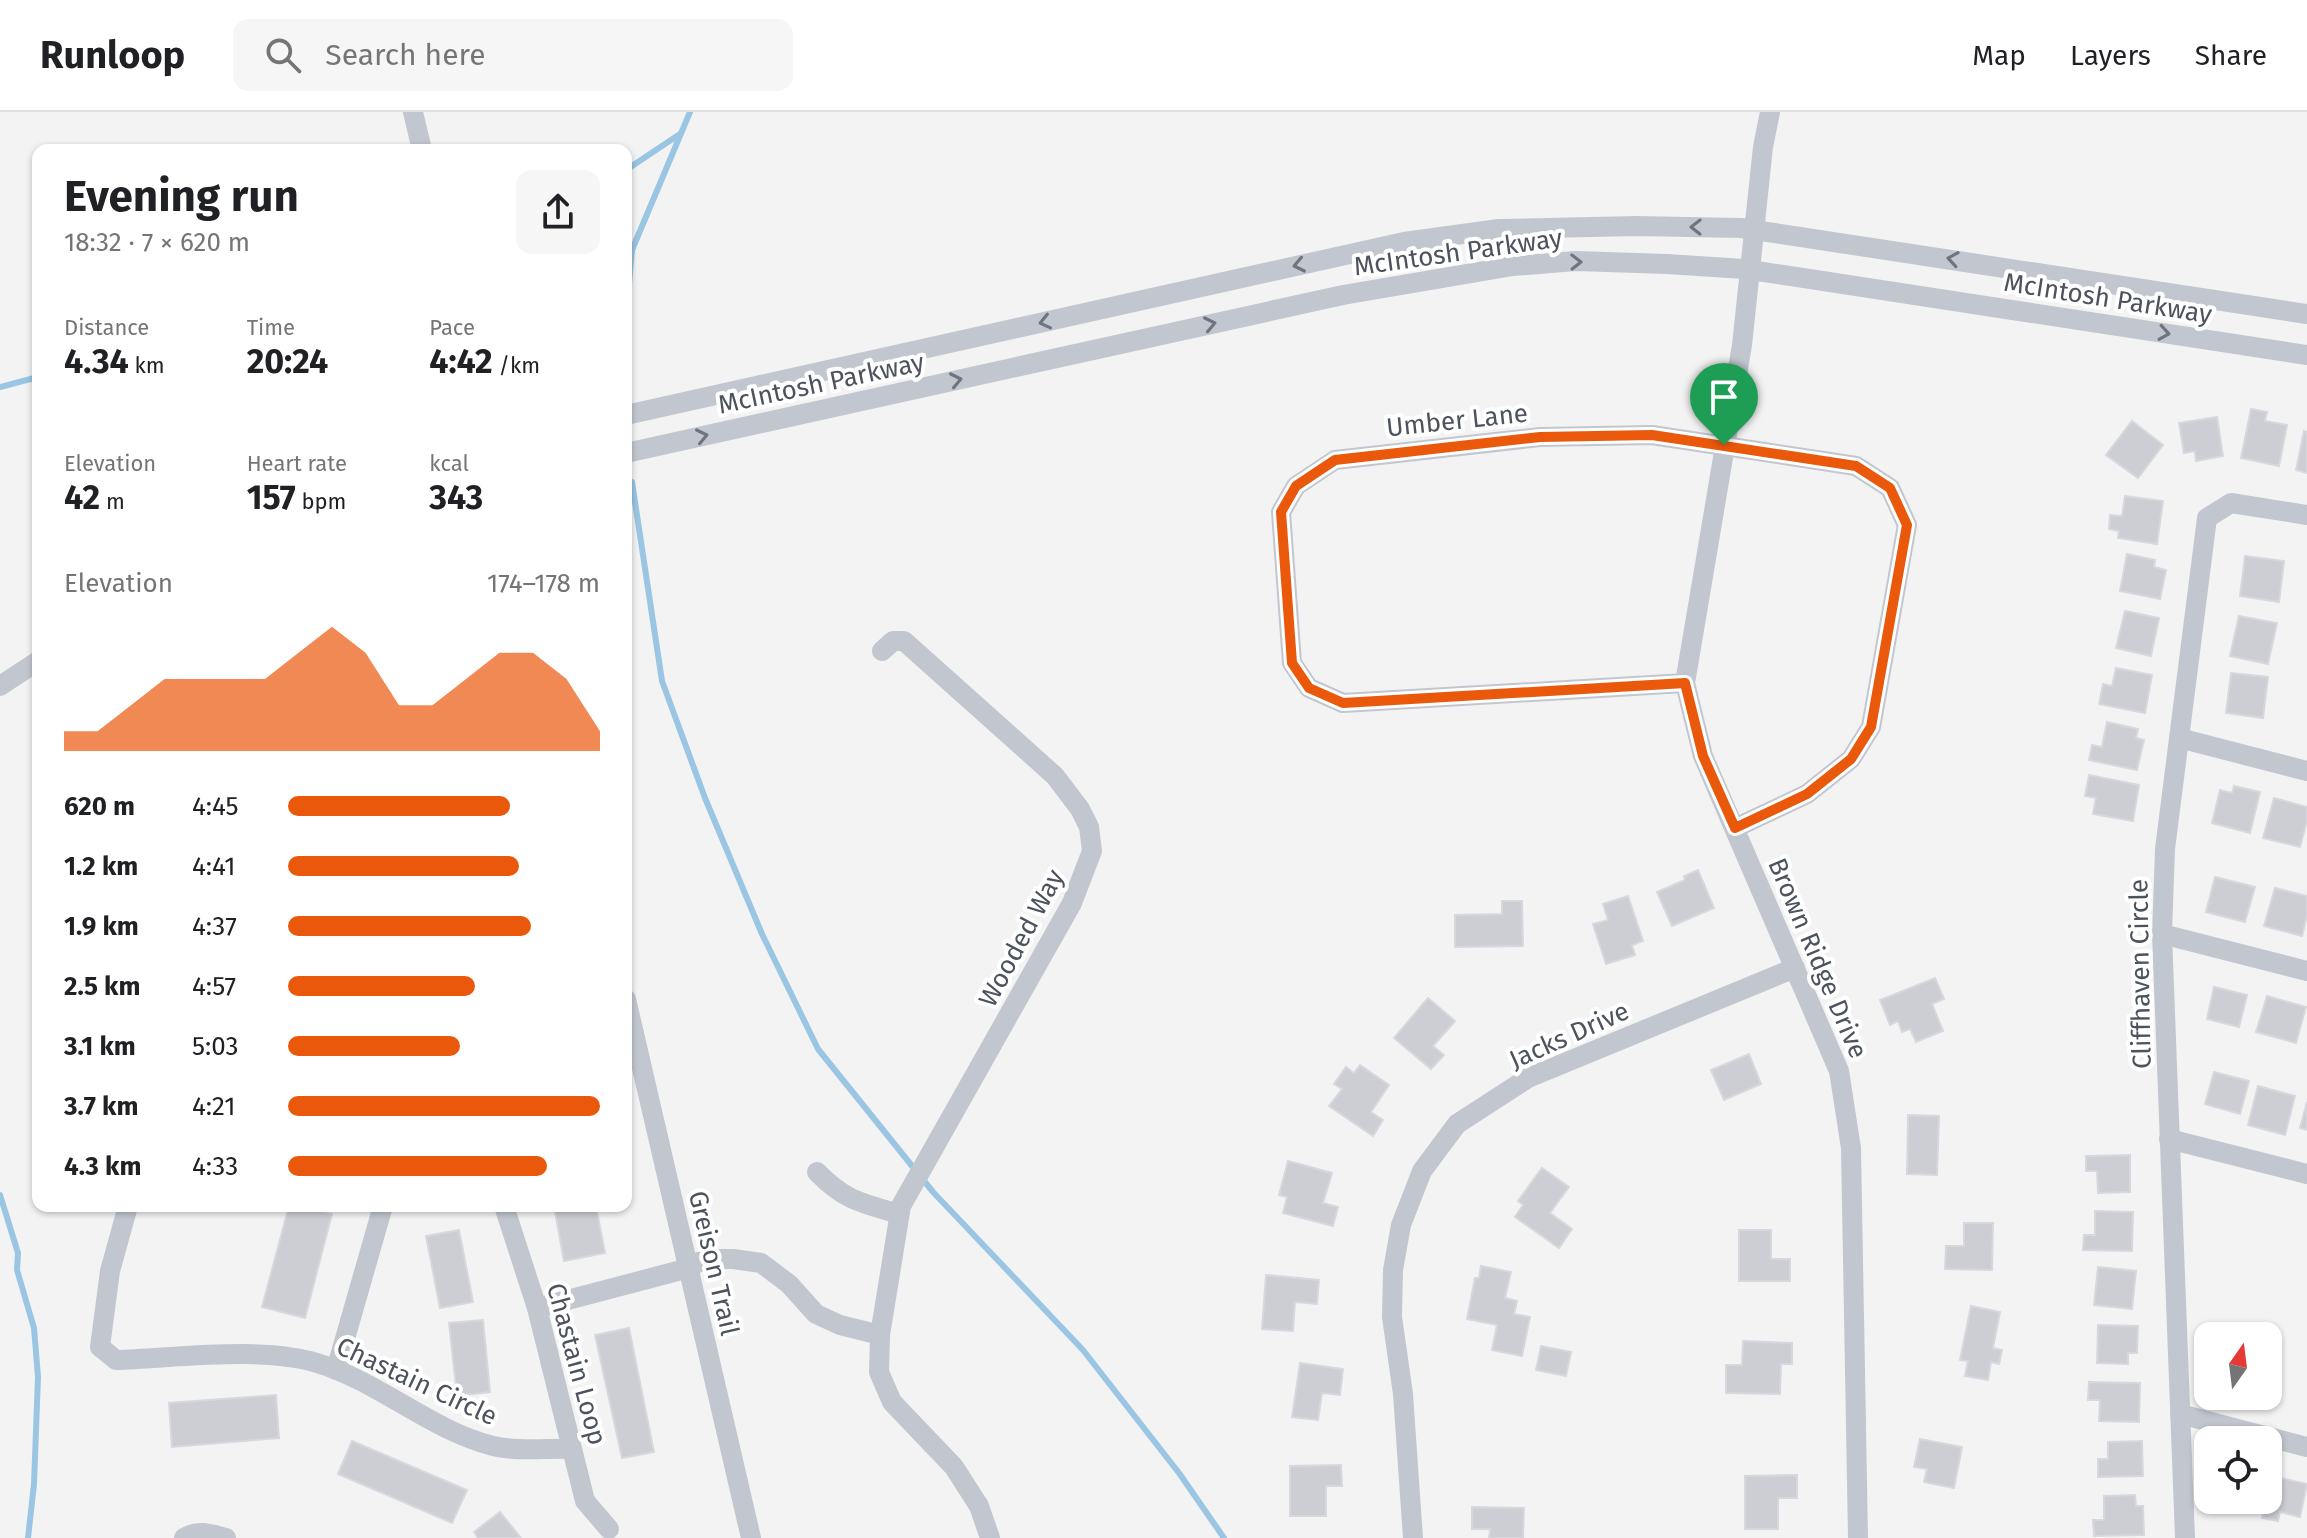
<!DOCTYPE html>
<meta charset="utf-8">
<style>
:root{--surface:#fff;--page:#f6f6f6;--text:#202124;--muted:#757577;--line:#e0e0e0;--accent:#ea580c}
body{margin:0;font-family:"Fira Sans",sans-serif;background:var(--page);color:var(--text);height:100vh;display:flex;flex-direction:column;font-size:30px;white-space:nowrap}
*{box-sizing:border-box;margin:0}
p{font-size:26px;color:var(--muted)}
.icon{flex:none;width:44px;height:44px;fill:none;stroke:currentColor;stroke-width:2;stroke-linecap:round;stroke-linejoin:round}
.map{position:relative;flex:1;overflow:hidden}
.sheet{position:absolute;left:32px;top:32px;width:600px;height:1068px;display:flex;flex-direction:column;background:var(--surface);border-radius:16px;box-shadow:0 2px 6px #0004}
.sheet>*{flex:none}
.needle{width:52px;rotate:14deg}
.buttons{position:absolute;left:2194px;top:1210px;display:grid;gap:16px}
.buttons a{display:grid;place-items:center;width:88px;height:88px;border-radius:16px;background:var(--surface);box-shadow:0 2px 6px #0004;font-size:40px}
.pin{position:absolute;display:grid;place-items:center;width:68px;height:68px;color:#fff;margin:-82px -34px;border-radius:50% 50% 50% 0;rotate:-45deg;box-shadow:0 0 8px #0007}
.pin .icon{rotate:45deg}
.round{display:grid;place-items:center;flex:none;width:84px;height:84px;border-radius:16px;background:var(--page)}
.head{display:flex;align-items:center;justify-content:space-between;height:136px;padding:0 32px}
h1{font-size:44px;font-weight:700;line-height:60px}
.metrics{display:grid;grid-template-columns:repeat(3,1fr);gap:12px;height:136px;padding:8px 32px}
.metrics div{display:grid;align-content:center}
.metrics b{font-size:34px;font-weight:700}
.metrics small{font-size:22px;font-weight:400}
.metrics p{font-size:22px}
.chart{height:224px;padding:16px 32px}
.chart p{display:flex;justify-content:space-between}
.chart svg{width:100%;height:144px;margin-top:8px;fill:var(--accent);opacity:.7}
ul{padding:0 32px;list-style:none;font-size:26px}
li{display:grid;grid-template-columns:128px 96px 1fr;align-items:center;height:60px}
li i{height:20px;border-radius:10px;background:var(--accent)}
header{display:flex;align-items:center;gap:48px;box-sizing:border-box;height:112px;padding:0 40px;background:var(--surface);border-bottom:2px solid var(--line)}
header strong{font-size:38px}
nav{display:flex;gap:44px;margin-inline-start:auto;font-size:28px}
.search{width:560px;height:72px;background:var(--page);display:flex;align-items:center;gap:20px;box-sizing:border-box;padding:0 28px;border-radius:16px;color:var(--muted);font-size:30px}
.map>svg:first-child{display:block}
</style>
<header>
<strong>Runloop</strong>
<div class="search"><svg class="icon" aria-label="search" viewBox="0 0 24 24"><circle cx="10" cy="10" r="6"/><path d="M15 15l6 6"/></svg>Search here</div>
<nav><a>Map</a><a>Layers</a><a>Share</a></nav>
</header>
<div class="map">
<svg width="2307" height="1426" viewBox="0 0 2307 1426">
<rect width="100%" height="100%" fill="#f4f3f3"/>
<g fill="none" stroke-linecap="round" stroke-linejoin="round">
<g stroke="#9ac6e4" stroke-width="6">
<path d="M626,58l54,-36"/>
<path d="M626,207l6,-69 58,-138"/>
<path d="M0,275l38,-10"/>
<path d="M632,370l30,199 43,117 57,136 56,115 115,143 150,158 96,123 45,65"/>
<path d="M0,1083l18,58 -1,17 17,58 4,49 -4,107 -6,54"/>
</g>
</g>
<g fill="#cdced4" stroke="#d7d8dd" stroke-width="2">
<path d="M2251,297l16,3 -2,9 22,4 -8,41 -38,-8z"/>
<path d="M2217,305l6,39 -27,5 -1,-10 -11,2 -5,-30z"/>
<path d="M2132,309l31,24 -25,33 -32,-23z"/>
<path d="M2304,319l3,1v41l-11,-3z"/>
<path d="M2125,384l38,5 -6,43 -39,-6 1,-7 -10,-2 1,-14 12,1z"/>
<path d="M2127,442l28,6 -1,7 12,3 -6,29 -40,-8z"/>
<path d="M2245,444l39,5 -5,41 -39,-6z"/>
<path d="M2125,499l34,7 -8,38 -35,-8z"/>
<path d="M2239,504l38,7 -9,41 -38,-8z"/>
<path d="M2116,556l36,7 -7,38 -46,-9 4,-20 9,2z"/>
<path d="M2231,561l37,4 -5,41 -37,-5z"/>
<path d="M2107,610l31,7 -2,9 8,2 -7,30 -48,-10 3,-15 10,2z"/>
<path d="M2089,663l50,10 -6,36 -40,-7 3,-16 -11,-2z"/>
<path d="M2234,674l26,6 -10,41 -38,-10 8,-33 12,3z"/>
<path d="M2274,686l33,9v14l-7,26 -37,-9z"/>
<path d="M1698,758l16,38 -42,18 -15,-34 28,-12 -1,-4z"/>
<path d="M2215,765l40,10 -10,35 -39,-10z"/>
<path d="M2275,776l32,8v20l-5,20 -38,-10z"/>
<path d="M1628,784l15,45 -11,4 3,10 -29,9 -13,-40 15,-4 -5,-16z"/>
<path d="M1502,789h20l1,45 -68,1v-32l47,-1z"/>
<path d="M1935,866l9,21 -12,5 11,27 -27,11 -6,-13 -8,3 -4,-11 -8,4 -10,-25z"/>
<path d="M2214,875l33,8 -8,32 -32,-8z"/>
<path d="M2267,884l39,11 -10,36 -40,-11z"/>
<path d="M1428,886l27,23 -22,25 11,9 -13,14 -37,-31z"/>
<path d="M1749,942l12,30 -37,16 -13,-30z"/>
<path d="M1360,953l29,20 -18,27 12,8 -10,16 -44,-30 13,-17 -8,-5 12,-17 8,6z"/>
<path d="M2214,960l35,9 -9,33 -35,-10z"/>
<path d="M2258,974l37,10 -10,39 -37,-10z"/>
<path d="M2307,990v28l-7,-2z"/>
<path d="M1908,1003l31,1 -2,59 -30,-1z"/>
<path d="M2130,1043v37l-32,1 -1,-22h-11v-15z"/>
<path d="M1288,1049l44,12 -9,30 15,4 -5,19 -50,-13 4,-16 -8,-2z"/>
<path d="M1542,1056l27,19 -19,26 22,16 -13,19 -44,-31 8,-12 -5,-4z"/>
<path d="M289,1094h12l31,8 -27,104 -43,-11z"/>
<path d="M554,1094h42l9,47 -41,8z"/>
<path d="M2095,1099l38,1 -1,39 -49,-1 1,-15h11z"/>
<path d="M1964,1111h29l-1,47 -47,-1 1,-23h18z"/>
<path d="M459,1118l14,72 -33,6 -14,-72z"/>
<path d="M1739,1118h32v29h19v22h-51z"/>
<path d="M1481,1154l30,6 -6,26 12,3 -3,13 16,3 -8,39 -30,-6 5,-25 -30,-6 8,-41h4z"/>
<path d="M2098,1155l38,4 -4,38 -38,-4z"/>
<path d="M1266,1163l53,5 -2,24 -22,-2 -2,29 -31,-2z"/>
<path d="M1971,1194l29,6 -7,36 9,2 -3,14 -8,-2 -3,18 -23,-4 3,-15 -8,-1z"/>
<path d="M483,1208l7,72 -33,4 -8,-73z"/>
<path d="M2098,1213l40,1 -1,27h-9v11l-31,-1z"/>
<path d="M629,1216l25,124 -32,6 -27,-123z"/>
<path d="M1743,1229l49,2v21h-11l-1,30 -54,-1v-28h16z"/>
<path d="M1541,1234l30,6 -5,24 -30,-6z"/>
<path d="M1300,1251l43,6 -3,26 -18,-2 -4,27 -26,-3z"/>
<path d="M2089,1270l51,1 -1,39 -40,-1 1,-21h-12z"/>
<path d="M276,1283l3,43 -107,9 -3,-44z"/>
<path d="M1920,1327l42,8 -8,41 -30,-6 3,-13 -13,-2z"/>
<path d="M352,1329l115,49 -15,33 -114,-49z"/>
<path d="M2142,1329l1,35 -45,1v-18h10v-17z"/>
<path d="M1341,1353l1,21h-16v30h-36v-50z"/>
<path d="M1797,1363v23h-19v31h-33v-53z"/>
<path d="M2271,1364l36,8 -7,33 -20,-5 -2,9 -16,-3 4,-18h2z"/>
<path d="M2135,1383l1,11h7l1,29 -50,1 -1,-16h11v-24z"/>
<path d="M1472,1395l52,1 -1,30h-34l1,-9h-18z"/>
<path d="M500,1400l21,26h-43l-4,-6z"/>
</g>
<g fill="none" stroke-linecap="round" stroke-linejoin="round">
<g stroke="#c2c7cf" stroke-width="20">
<path d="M413,0l9,38"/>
<path d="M1770,0l-7,35 -21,198 -57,338 18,73 136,315 12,77 7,390"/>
<path d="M626,303l778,-173 95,-13 137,-3 105,2 566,86"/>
<path d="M626,341l717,-158 170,-29 63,-5 91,3 77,5 563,86"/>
<path d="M1685,571l-342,20 -34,-15 -17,-25 -11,-151 15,-26 39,-26 205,-23 112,-2 204,31 34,22 17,37 -36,202 -20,32 -44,35 -72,34"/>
<path d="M0,574l38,-25"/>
<path d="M2179,626l128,33"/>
<path d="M2162,822l145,37"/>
<path d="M626,887l125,539"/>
<path d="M2169,1027l138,35"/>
<path d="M817,1060c28,29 45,31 82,42"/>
<path d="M128,1094l-18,65 -10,76 16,13c60,-2 146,-14 201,3 63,19 113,67 176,83 24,6 55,2 79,3"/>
<path d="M504,1094l33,102 48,193 24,28"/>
<path d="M537,1196l152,-40 10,-6 13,-3h21l28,4 28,21 27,30 24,11 40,10 21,-129 171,-303 20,-52 -3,-24 -9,-18 -25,-33 -151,-135h-11l-11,10"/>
<path d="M880,1223l-1,37 13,30 62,65 25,39 11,32"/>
<path d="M336,1258l47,-164"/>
<path d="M2180,1302l127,33"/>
<path d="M184,1426c14,-9 27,-4 42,0"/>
<path d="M1413,1426l-10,-144 -11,-77 1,-47 8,-45 21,-54 35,-47 71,-46 267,-110"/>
<path d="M2185,1426l-23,-604 3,-85 42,-331 24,-15 76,12"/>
</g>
</g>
<defs><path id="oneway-chevron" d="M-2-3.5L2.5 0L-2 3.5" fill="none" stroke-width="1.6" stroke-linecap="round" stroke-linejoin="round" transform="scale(2)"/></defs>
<g stroke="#6f7580">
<use href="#oneway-chevron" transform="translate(1696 115) rotate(-179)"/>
<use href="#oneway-chevron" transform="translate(1953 147) rotate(-171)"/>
<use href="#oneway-chevron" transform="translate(1576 150) rotate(-1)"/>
<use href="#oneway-chevron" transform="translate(1299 153) rotate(168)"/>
<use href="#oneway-chevron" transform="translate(1045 210) rotate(167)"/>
<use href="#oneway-chevron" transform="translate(1210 212) rotate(-12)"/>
<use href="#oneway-chevron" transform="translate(2164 221) rotate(9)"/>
<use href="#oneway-chevron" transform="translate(956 268) rotate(-12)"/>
<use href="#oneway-chevron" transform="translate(702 324) rotate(-12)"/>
</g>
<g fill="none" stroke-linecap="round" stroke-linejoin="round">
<defs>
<path id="route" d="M1652,323l204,31 34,22 17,37 -36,202 -20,32 -44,35 -72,34 -32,-72 -18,-73 -342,20 -34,-15 -17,-25 -11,-151 15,-26 39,-26 205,-23z"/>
</defs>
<use href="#route" stroke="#fff" stroke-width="16"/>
<use href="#route" stroke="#ea580c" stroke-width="10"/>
</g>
<g text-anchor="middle" stroke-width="8" stroke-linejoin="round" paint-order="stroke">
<g font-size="26" fill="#4c525e" stroke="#fff">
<text transform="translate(1458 140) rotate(-8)" y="9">McIntosh Parkway</text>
<text transform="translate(2108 186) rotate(9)" y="9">McIntosh Parkway</text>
<text transform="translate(821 271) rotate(-12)" y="9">McIntosh Parkway</text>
<text transform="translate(1457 308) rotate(-6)" y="9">Umber Lane</text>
<text transform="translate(1021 826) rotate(-62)" y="9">Wooded Way</text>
<text transform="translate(1818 846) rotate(67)" y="9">Brown Ridge Drive</text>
<text transform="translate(2140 862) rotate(-91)" y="9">Cliffhaven Circle</text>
<text transform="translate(1569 923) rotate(-24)" y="9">Jacks Drive</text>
<text transform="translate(714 1151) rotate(77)" y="9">Greison Trail</text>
<text transform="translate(577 1252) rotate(75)" y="9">Chastain Loop</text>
<text transform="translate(417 1269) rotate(25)" y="9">Chastain Circle</text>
</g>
</g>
</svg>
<div class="buttons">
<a><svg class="needle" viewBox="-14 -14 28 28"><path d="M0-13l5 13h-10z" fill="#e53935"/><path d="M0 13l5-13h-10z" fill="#757577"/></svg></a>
<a><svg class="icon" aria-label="locate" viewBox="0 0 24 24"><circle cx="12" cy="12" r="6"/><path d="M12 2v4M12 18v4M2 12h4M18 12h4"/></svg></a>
</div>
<div class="pin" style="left:1724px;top:333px;background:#1e9e55"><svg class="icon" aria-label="arrive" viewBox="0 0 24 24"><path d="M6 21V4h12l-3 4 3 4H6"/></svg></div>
<section class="sheet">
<div class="head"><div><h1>Evening run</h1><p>18:32 · 7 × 620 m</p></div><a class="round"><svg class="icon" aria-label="share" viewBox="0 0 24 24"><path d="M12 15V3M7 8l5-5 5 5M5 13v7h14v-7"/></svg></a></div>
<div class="metrics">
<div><p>Distance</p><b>4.34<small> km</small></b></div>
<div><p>Time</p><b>20:24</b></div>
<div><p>Pace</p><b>4:42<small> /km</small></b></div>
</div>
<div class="metrics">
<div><p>Elevation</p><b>42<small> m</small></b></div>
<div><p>Heart rate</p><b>157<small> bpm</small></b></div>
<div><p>kcal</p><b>343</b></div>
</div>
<div class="chart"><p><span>Elevation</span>174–178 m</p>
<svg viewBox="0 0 160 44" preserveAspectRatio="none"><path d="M0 44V38L10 38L20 30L30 22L40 22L50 22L60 22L70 14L80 6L90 14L100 30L110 30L120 22L130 14L140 14L150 22L160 38V44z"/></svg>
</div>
<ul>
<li><b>620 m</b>4:45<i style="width:71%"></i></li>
<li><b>1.2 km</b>4:41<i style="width:74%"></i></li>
<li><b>1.9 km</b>4:37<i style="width:78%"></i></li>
<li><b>2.5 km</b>4:57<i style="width:60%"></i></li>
<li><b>3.1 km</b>5:03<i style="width:55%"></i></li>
<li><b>3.7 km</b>4:21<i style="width:100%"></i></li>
<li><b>4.3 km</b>4:33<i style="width:83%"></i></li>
</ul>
</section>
</div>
